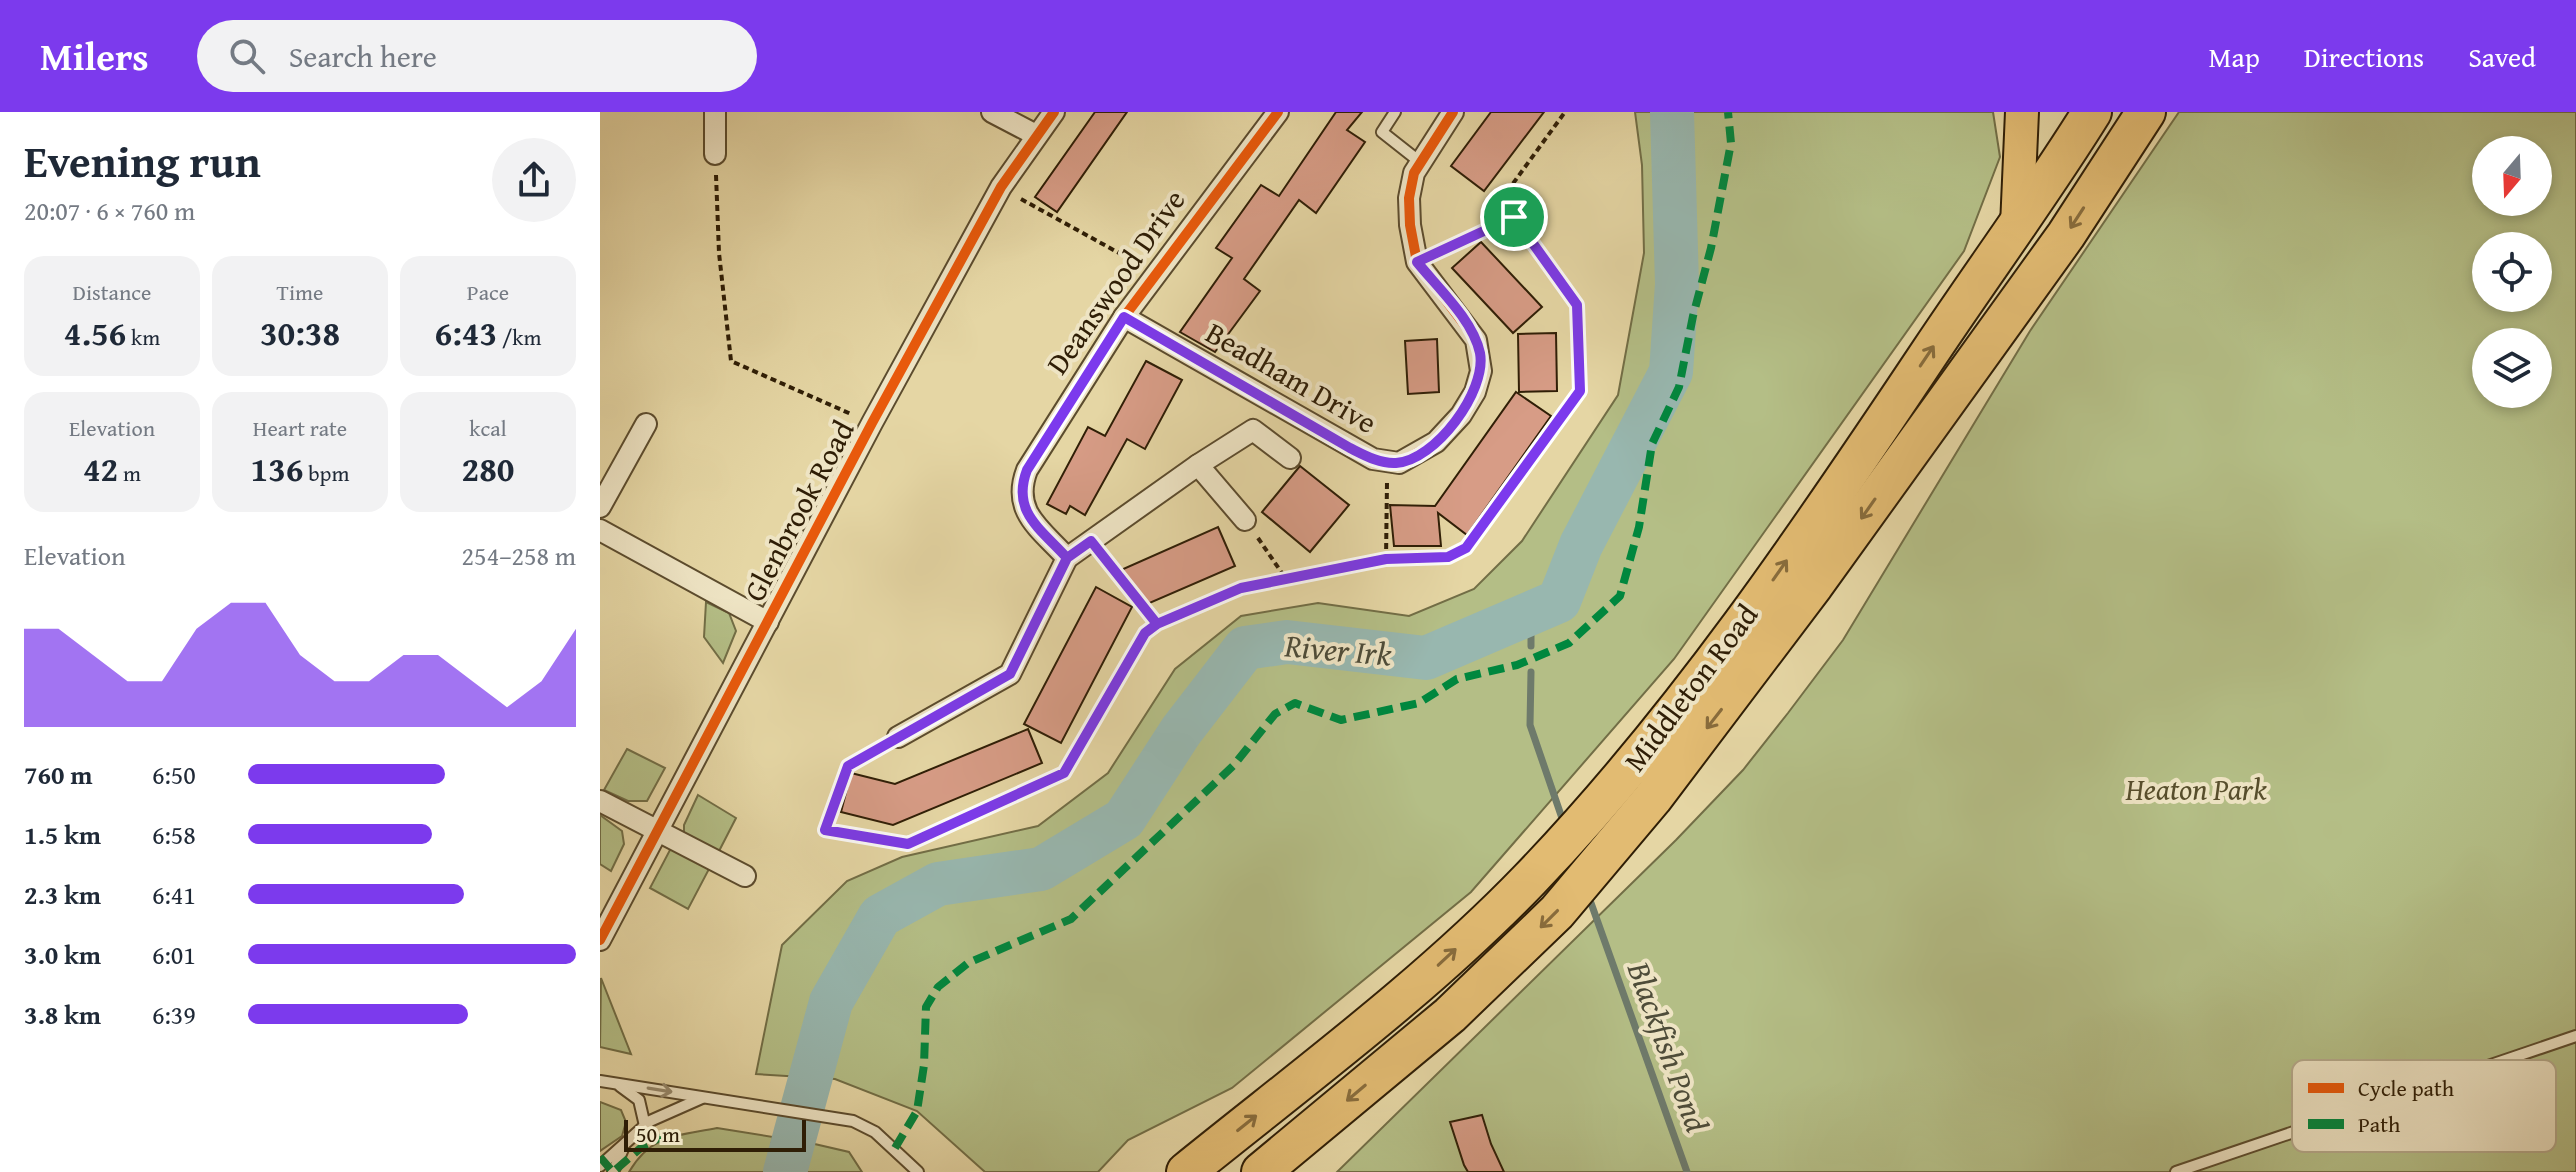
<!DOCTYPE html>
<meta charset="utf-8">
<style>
:root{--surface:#fff;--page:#f2f2f3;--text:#1f2937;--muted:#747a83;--accent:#7c3aed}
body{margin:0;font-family:"Gentium Book Plus",serif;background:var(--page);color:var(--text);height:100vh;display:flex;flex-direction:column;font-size:30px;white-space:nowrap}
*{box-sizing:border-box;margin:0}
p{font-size:26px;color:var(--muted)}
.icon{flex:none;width:44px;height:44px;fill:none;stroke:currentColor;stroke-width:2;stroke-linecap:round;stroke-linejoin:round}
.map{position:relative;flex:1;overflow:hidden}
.details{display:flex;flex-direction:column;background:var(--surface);width:600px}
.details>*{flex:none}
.needle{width:52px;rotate:199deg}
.buttons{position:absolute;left:1872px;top:24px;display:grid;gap:16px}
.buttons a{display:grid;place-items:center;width:80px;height:80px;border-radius:50%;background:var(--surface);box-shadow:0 4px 12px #0003;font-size:40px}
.scale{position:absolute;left:24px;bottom:20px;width:182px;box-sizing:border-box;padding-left:8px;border:4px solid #2f1e06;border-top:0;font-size:22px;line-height:28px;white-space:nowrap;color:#2f1e06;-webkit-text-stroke:6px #eee4c4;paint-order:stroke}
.pin{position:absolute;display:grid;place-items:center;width:68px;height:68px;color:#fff;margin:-34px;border:4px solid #fff;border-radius:50%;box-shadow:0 2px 8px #0007}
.round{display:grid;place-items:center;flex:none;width:84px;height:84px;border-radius:42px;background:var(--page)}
.summary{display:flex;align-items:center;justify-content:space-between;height:136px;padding:0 24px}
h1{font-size:44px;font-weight:700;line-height:60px}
.metrics{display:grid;grid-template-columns:repeat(3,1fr);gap:12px;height:136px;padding:8px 24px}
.metrics div{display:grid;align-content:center;border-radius:20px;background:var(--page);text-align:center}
.metrics b{font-size:34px;font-weight:700}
.metrics small{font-size:22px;font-weight:400}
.metrics p{font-size:22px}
.chart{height:224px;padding:16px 24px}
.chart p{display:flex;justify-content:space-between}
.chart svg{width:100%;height:144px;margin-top:8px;fill:var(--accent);opacity:.7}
ul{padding:0 24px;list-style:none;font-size:26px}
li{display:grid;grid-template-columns:128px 96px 1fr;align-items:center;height:60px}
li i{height:20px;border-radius:10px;background:var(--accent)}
header{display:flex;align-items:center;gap:48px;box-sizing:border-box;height:112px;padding:0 40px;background:var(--accent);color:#fff}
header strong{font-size:38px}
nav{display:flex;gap:44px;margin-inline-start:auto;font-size:28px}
.search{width:560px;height:72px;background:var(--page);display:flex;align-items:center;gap:20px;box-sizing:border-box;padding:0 28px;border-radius:44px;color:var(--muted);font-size:30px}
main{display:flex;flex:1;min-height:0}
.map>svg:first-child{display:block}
</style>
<header>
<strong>Milers</strong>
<div class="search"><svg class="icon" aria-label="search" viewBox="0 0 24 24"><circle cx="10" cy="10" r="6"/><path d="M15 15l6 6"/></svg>Search here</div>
<nav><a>Map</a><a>Directions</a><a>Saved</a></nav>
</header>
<main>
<section class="details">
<div class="summary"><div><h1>Evening run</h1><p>20:07 · 6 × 760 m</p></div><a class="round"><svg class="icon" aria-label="share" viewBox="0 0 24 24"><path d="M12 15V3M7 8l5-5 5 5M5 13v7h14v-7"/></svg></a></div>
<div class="metrics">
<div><p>Distance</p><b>4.56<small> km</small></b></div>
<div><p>Time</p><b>30:38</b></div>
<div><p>Pace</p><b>6:43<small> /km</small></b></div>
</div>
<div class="metrics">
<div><p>Elevation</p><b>42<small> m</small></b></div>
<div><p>Heart rate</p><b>136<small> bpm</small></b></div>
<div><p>kcal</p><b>280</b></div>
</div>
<div class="chart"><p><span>Elevation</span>254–258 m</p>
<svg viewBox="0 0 160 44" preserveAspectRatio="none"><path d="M0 44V14L10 14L20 22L30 30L40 30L50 14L60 6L70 6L80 22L90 30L100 30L110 22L120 22L130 30L140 38L150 30L160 14V44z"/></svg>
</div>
<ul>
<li><b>760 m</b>6:50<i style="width:60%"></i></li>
<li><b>1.5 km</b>6:58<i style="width:56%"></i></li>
<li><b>2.3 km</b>6:41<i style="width:66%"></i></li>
<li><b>3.0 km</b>6:01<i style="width:100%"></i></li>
<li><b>3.8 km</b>6:39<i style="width:67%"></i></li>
</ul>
</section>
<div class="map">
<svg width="1976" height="1060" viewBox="0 0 1976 1060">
<rect width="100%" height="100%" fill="#e5d6a4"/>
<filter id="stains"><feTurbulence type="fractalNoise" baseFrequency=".0025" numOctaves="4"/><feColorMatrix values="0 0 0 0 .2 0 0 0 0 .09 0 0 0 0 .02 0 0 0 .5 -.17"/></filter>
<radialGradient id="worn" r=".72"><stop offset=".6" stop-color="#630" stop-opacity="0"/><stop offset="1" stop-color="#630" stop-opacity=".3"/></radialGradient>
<g fill="#b4be86" stroke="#726e46" stroke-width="2" fill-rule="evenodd">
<path d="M1035,0h358l7,45 -36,94 -290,408 -203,233 -239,196 -104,52 -30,32h-113l-68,-61 -82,-32 -79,-5 26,-129 65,-64 55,-24 136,-31 70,-53 67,-104 66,-53 77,-13 91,13 65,-27 48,-48 96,-146 26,-142 -2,-88z"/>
<path d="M1579,0h397v1060h-1239l339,-332 67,-70 45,-57 55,-73 187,-309zM1886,38h52v52h-52zM1886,134h52v52h-52zM1886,230h52v52h-52z"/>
<path d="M106,490l23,11 7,18 -13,32 -19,-26z"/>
<path d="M27,637l38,19 -18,33h-19l-24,-11z"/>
<path d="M98,683l38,23 -18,35 -34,-19v-9z"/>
<path d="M0,703l22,16 2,13 -13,27 -11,-7z"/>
<path d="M71,736l38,21 -21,40 -38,-21z"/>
<path d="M1,866l30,76 -31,-7z"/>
<path d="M0,990l21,8 5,12 -4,14 -22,15z"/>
<path d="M117,1016l56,9 -8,35h-136c22,-38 48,-36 88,-44z"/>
<path d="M206,1030l43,10 13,20h-70z"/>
</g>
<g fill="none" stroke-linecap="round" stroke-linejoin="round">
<g stroke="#6e7a6b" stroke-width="7">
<path d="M931,534v-33"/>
<path d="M931,560l-1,53 33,96"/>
<path d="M991,791l96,269"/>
</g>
<path stroke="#98b7af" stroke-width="44" d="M185,1060l46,-170 49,-86 58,-32 103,-15 83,-50 57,-88 64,-83 42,-6 139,16 133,-57 22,-56 90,-173 6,-88 -5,-172"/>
</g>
<g fill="#d79c86" stroke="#2f1e06" stroke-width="2">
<path d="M495,0h32l-70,100 -22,-15z"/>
<path d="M736,0h26l-15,18 18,12 -49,71 -17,-13 -55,79 16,12 -45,61 -35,-20 52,-74 -16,-10 45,-63 18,11z"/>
<path d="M891,0h53l-60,79 -33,-25z"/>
<path d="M881,130l61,65 -29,26 -61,-65z"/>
<path d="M956,221l1,58 -38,1 -1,-58z"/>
<path d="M837,227l2,53 -31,2 -3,-53z"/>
<path d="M546,249l36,19 -37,69 -18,-10 -42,76 -15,-9 -4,8 -19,-10 41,-77 17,9z"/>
<path d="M916,280l35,24 -84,119 -29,-22 3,33h-47l-4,-41 45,1z"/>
<path d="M700,354l49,39 -39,47 -48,-40z"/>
<path d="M618,415l17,39 -97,42 -17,-38z"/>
<path d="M496,475l36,20 -71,136 -37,-19z"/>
<path d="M428,617l14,34 -149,62 -52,-13 10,-39 44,11z"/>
<path d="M882,1003l9,29 13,28h-36l-4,-7 -14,-43z"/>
</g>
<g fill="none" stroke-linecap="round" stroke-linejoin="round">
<defs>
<g id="lane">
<path d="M795,0l-13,20 38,30"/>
<path d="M0,969l253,40 22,11 43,40"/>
<path d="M20,974l19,14 6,26"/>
<path d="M0,1054l50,-45 52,-23"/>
<path d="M13,1060l10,-23"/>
<path d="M1576,1060l400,-136"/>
</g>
<g id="street">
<path d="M115,0v42"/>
<path d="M392,0l44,23"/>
<path d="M524,205l249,142 26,4 37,-21 25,-27 14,-23 6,-21 -5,-31 -59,-78 -7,-37 -1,-27 5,-25 39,-61"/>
<path d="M598,353l55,-35 37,28"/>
<path d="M0,395l46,-83"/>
<path d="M0,418l168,92"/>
<path d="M467,446l131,-93 47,55"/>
<path d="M298,625l112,-63 57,-116c-26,-29 -56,-46 -40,-88l97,-153 154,-205"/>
<path d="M0,689l145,75"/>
<path d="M0,828l272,-517 129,-236 53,-75"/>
</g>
<path id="primary" d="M1417,114l5,-114"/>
<g id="highway">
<path d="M586,1060c116,-94 240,-185 344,-293 153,-159 278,-344 400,-527 54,-81 111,-158 162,-240"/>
<path d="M661,1060l189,-157 107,-103 96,-114 161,-213 252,-350 80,-123"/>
</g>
</defs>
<use href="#lane" stroke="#5c4c2e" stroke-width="14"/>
<use href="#street" stroke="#5c4c2e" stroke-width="24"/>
<use href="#primary" stroke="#2f1e06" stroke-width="36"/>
<use href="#highway" stroke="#2f1e06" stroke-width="42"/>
<g stroke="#2f1e06" stroke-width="4" stroke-dasharray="6 4" stroke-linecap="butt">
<path d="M116,63l3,78 12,108 120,53"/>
<path d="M421,87l118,65"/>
<path d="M838,141l75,-35"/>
<path d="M658,426l28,41"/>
<path d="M503,444l54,68"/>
<path d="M786,447l1,-77"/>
<path d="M281,635l-33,19 -23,64 83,14 156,-71 81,-140 12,-9 84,-36 145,-29 62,-2 18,-9 114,-157 -3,-86 -76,-105 64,-88"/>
</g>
<use href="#lane" stroke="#eee4c4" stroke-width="10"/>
<use href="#street" stroke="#eee4c4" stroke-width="20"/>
<use href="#primary" stroke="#e2bb72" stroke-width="32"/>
<use href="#highway" stroke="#e2bb72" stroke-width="38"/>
<g stroke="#00873e" stroke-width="8" stroke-dasharray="16 8" stroke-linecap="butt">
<path d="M295,1036l22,-37 7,-46 2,-58 12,-20 30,-24 103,-44 162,-153 42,-52 20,-11 46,17 78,-17 38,-24 60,-14 52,-22 51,-47 19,-69 13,-83 27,-57 14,-71 18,-68 20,-105 -3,-31"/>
<path d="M0,1045l13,15 30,-26 18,-9"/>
</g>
<defs>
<g id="cycleway">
<path d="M524,205l249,142 26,4 37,-21 25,-27 14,-23 6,-21 -5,-31 -59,-78 -7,-37 -1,-27 5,-25 39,-61"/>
<path d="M298,625l112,-63 57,-116c-26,-29 -56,-46 -40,-88l97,-153 154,-205"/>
<path d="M0,828l272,-517 129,-236 53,-75"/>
</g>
</defs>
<use href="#cycleway" stroke="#eee4c4" stroke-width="15"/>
<use href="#cycleway" stroke="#e8590c" stroke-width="10"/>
</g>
<defs><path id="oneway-shaft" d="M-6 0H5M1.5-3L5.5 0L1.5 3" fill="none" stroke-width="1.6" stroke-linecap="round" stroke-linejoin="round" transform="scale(2)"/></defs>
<g stroke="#886c3c">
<use href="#oneway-shaft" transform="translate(1477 106) rotate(123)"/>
<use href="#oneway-shaft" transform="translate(1327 244) rotate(-56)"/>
<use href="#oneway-shaft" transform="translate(1268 397) rotate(125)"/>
<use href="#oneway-shaft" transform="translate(1180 458) rotate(-55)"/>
<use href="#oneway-shaft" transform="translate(1114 607) rotate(128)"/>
<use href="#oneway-shaft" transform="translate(949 807) rotate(135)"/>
<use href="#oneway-shaft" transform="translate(847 845) rotate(-43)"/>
<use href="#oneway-shaft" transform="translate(756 981) rotate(140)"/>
<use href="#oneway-shaft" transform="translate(647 1011) rotate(-39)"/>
</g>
<use stroke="#988b6e" href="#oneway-shaft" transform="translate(60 978) rotate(9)"/>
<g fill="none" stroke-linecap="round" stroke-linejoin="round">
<defs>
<path id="route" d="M914,105l63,88 3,86 -114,157 -18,9 -62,2 -145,29 -84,36 -66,-83 -24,17 -57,116 -162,92 -23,64 83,14 156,-71 81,-140 12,-9 -66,-83 -24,17c-26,-29 -56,-46 -40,-88l97,-153 226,131c14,7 30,16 46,15 39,-2 91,-72 84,-110 -7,-33 -42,-65 -63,-91l97,-45"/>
</defs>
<use href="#route" stroke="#fff" stroke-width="16"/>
<use href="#route" stroke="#7c3aed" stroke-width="10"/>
</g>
<g text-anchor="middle" stroke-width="8" stroke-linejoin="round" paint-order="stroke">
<g font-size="30" fill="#2f1e06" stroke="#eee4c4">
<text transform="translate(516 170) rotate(-55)" y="10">Deanswood Drive</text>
<text transform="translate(691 266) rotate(30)" y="10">Beadham Drive</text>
<text transform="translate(199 399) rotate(-62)" y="10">Glenbrook Road</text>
<text transform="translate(1091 576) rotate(-53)" y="10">Middleton Road</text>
</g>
<g font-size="30" font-style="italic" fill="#574e2c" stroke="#eee4c4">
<text x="1596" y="688">Heaton Park</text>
</g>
<g font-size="32" font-style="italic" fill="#4e4c39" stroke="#eee4c4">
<text transform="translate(738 538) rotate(5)" y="11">River Irk</text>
<text transform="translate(1068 935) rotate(70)" y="11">Blackfish Pond</text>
</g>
</g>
<rect x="1692" y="948" width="264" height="92" rx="12" fill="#eee4c4" stroke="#b5a98b" stroke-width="2"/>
<rect x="1708" y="971" width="36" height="10" fill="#e8590c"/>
<rect x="1708" y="1007" width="36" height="10" fill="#00873e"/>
<g font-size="22" fill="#2f1e06">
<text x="1758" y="984">Cycle path</text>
<text x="1758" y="1020">Path</text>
</g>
<rect width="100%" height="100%" filter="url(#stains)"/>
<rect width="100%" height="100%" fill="url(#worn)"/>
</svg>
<div class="buttons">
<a><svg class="needle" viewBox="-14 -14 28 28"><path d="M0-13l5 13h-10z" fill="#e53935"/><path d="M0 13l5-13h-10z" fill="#747a83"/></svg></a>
<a><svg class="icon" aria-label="locate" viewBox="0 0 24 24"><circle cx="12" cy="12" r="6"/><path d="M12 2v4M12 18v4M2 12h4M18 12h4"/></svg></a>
<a><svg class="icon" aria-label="layers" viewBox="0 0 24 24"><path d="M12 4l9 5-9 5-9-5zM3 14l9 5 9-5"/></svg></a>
</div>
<div class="scale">50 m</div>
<div class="pin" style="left:914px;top:105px;background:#1e9e55"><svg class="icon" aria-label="arrive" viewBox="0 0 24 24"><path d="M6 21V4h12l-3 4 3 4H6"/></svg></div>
</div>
</main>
